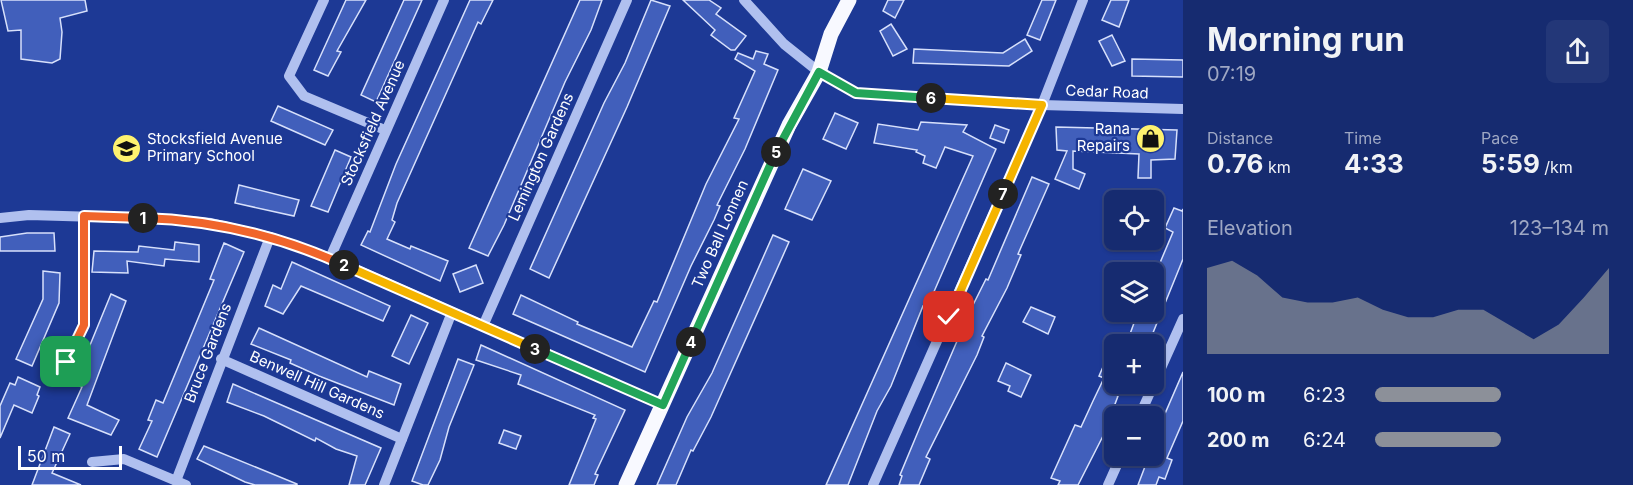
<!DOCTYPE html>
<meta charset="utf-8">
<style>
:root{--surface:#162b70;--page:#233778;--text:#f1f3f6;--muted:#9ea7c3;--line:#354783;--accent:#8c9099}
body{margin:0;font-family:Inter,sans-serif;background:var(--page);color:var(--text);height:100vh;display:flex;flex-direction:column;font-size:22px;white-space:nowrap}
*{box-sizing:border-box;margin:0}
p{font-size:20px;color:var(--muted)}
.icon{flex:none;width:33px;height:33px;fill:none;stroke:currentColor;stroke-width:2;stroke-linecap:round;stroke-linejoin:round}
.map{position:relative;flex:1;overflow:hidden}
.drawer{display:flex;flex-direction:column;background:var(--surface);width:450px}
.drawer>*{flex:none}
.controls{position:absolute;left:1104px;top:190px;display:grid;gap:12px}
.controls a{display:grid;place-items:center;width:60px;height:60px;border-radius:9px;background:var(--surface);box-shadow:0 2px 4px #0004,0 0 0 2px var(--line);font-size:30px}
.scale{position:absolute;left:18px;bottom:15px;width:104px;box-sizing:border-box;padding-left:6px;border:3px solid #fff;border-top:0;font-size:16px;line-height:21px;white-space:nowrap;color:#fff;-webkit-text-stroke:4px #1d3995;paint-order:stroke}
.pin{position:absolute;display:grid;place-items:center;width:51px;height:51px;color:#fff;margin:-26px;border-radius:12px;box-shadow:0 3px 9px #0006}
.km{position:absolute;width:30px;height:30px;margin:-15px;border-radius:50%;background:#222;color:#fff;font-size:16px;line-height:30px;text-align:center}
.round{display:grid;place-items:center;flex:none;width:63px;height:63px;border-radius:9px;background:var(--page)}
.overview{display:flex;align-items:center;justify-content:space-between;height:102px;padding:0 24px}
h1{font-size:33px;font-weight:700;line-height:45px}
.figures{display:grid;grid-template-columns:repeat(3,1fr);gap:9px;height:102px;padding:6px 24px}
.figures div{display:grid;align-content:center}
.figures b{font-size:26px;font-weight:700}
.figures small{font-size:16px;font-weight:400}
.figures p{font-size:16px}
.chart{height:168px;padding:12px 24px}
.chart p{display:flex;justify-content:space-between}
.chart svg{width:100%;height:108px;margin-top:6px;fill:var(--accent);opacity:.7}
ul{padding:0 24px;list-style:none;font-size:20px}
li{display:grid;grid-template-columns:96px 72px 1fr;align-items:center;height:45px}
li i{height:15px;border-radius:8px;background:var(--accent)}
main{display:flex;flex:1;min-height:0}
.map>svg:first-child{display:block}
</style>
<main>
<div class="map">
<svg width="1183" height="485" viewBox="0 0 1183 485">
<rect width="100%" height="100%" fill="#1d3995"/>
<g fill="#415fbb" stroke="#d7e0fb" stroke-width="1.5">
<path d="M1,0h84l2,11 -27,7 2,14 -2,27 -8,4 -31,-4v-29l-13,1z"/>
<path d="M346,0h20l-29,51 4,1 -13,24 -14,-6z"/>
<path d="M404,0h18l-46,102 -15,-7z"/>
<path d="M470,0h23l-12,24 -3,-2 -81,181 -5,17 3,2 -8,17 23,10 1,-3 37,15 -8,20 -79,-36 7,-14 2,1 26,-68z"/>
<path d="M580,0h22l-11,30 -26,52 -61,143 -16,31 -19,-8z"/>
<path d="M651,0l19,6 -43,101 -78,171 -19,-9 74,-166 21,-40z"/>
<path d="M683,0h26l12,8 -5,6 30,22 -11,14h-4l-20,-15 4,-5z"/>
<path d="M888,0h16l-9,18 -12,-7z"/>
<path d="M1042,0h14l-16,40 -13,-5z"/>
<path d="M1111,0h18l-10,27 -17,-7z"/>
<path d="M891,24l16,25 -14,7 -13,-25z"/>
<path d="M1112,35l13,26 -13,5 -13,-25z"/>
<path d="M1025,39l7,12 -23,15 -96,-3 1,-14 89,4z"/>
<path d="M756,51l12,3 -4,10 14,6 -33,79 -28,56 3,1 -6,14 -23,46 -46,106 -132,-58 8,-19 57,27 -1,2 55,23 22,-46 3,1 49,-118 33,-65 -5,-1 21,-47 -20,-12 3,-6 15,6z"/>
<path d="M1132,59l51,1v17l-51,-1z"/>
<path d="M278,106l55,24 -8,15 -54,-24z"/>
<path d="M835,113l23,10 -12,26 -23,-10z"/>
<path d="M921,122l46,3 -4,7 33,17 -63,145 -7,13 -3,-1 -32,80 -14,25 -29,74h-22l147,-329 -28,-9 -9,21 -13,-5 2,-7 -9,-4 1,-2 -43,-7 4,-19 40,6z"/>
<path d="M995,125l14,5 -5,13 -14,-5z"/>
<path d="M1056,127l121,3 -2,29 -24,1v18h-13l1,-24 -66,-3v18l12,5 -6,15 -24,-10 12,-28 -10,-1z"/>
<path d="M335,150l16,7 -23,55 -17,-6z"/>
<path d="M803,169l28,12 -19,39 -27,-11z"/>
<path d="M1032,177l17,7 -31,70 3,1 -14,33 -25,48 2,1 -7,18 -51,102 4,2 -11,26h-20l3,-9 -2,-1 20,-48 50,-116 16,-32 2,1z"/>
<path d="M239,185l60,15 -5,16 -59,-13z"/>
<path d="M1174,208l8,3 1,-2v50l-35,86h-22l12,-33h16v-35l19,-45 -8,-4z"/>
<path d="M27,233h27l1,18h-55v-14z"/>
<path d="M773,235l16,7 -78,175 -18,34 -2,-1 -15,35h-19l30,-68 25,-44z"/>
<path d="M175,242l24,3v17l-34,-3 -1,7 -37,-5 1,12 -36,-1 2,-21 44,1 1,-6 35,4z"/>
<path d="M224,243l20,9 -87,205 -18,-8 13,-28 -4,-1 8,-20 7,3 51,-123 -4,-1z"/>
<path d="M292,262l98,44 -7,15 -82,-35 -18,28 -18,-8 8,-21 8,4z"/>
<path d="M476,265l7,18 -23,9 -7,-18z"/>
<path d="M43,271l17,2 -1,30 -27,63 -16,-7 27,-60z"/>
<path d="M111,294l15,7 -39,104 32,15 -8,15 -43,-17 14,-31 -8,-3z"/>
<path d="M1031,307l24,10 -7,17 -25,-12z"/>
<path d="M411,315l17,8 -19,41 -17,-8z"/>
<path d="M259,328l108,49 2,-6 32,13 -7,21 -75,-29 -29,-13 1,-3 -40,-16z"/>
<path d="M481,345l144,65 -30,64 3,1 -4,10h-25l27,-66 -3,-1 2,-3 -77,-31 3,-9 -45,-15z"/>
<path d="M1114,355v39l4,2 -15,40 -25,49h-20l2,-4 -9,-3 24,-53 6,2 12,-26 11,-23 -5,-2 7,-16 5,2z"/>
<path d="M458,359l16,6 -25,62 -9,33 -12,25h-5l-11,-4z"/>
<path d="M1006,363l25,12 -10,22 -13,-6 2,-5 -12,-5z"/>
<path d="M1183,372v49l-16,37 5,2 -7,19 -6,-2 -3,8h-18l11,-29h5v-17z"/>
<path d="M18,377l22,10 -3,8 2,1 -7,17 -18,-8 -14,33v-32l10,-23 5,2z"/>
<path d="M233,384l148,64 -16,37h-16l8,-29 -21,-7 -20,-11 -1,3 -51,-25 -37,-14z"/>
<path d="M54,427l16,7 -18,39 29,12h-49z"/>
<path d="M504,430l17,6 -5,13 -17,-6z"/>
<path d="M204,446l93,38v1h-42l-10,-3 -48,-23z"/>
</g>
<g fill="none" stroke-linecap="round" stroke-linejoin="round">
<g stroke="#b0c0ef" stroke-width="10">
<path d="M324,0l-35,76 15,20 81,34"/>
<path d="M744,0l40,44 35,28 37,21 186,12 141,4"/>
<path d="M0,218l29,-3 136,4 46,4 59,14 60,21 333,147"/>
<path d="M330,258l114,-258"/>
<path d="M483,326l144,-326"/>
<path d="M221,359l181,80"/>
<path d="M66,362l18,-37v-109"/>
<path d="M1139,417l44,-98"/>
<path d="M92,462l32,-3 62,26"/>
<path d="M176,481l94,-244"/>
<path d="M384,485l68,-173"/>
<path d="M873,485l169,-380 41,-105"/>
<path d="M1108,485l13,-29"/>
</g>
<path stroke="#f8f9ff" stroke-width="15" d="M626,485l163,-360 30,-53 12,-38 18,-34"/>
</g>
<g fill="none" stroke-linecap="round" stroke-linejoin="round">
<defs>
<path id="split-1" d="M66,362l18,-37v-109l59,2"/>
<path id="split-2" d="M143,218c70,2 137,18 201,47"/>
<path id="split-3" d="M344,265l191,84"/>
<path id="split-4" d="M535,349l128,56 28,-63"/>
<path id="split-5" d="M691,342l85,-190"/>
<path id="split-6" d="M776,152l43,-80 37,21 75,5"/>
<path id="split-7" d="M931,98l111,7 -39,89"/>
<path id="split-8" d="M949,317l54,-123"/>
</defs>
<use href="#split-1" stroke="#fff" stroke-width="12"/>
<use href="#split-2" stroke="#fff" stroke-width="12"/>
<use href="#split-3" stroke="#fff" stroke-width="12"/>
<use href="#split-4" stroke="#fff" stroke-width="12"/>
<use href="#split-5" stroke="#fff" stroke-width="12"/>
<use href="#split-6" stroke="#fff" stroke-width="12"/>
<use href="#split-7" stroke="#fff" stroke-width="12"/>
<use href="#split-8" stroke="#fff" stroke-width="12"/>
<use href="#split-1" stroke="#f0652b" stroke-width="8"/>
<use href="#split-2" stroke="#f0652b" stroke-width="8"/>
<use href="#split-3" stroke="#f5b400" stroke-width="8"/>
<use href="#split-4" stroke="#22a559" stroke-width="8"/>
<use href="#split-5" stroke="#22a559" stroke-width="8"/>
<use href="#split-6" stroke="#22a559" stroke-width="8"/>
<use href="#split-7" stroke="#f5b400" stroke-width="8"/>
<use href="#split-8" stroke="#f5b400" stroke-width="8"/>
</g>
<defs>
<symbol id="shop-disc" viewBox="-11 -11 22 22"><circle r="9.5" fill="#fef26f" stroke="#1d3995"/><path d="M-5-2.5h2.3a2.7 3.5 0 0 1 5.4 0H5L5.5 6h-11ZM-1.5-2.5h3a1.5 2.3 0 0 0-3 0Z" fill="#111"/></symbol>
<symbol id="school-disc" viewBox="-11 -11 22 22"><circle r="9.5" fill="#fef26f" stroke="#1d3995"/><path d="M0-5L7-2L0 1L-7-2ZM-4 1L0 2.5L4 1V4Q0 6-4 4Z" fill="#111"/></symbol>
</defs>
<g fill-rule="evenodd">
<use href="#shop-disc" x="1134" y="122" width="33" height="33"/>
<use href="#school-disc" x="110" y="132" width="33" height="33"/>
</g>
<g text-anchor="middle" stroke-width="4.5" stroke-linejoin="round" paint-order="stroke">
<g font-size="15" fill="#fff" stroke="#1d3995">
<text transform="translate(1107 92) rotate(2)" y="5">Cedar Road</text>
<text transform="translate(373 123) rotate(-66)" y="5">Stocksfield Avenue</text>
<text transform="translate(541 157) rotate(-66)" y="5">Lemington Gardens</text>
<text transform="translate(720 234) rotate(-66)" y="5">Two Ball Lonnen</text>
<text transform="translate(208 353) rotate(-69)" y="5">Bruce Gardens</text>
<text transform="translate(317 385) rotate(24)" y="5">Benwell Hill Gardens</text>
</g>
<g font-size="15" fill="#fff" stroke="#1d3995" text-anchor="end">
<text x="1130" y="134">Rana<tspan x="1130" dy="17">Repairs</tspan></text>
<text x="147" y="144" text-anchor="start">Stocksfield Avenue<tspan x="147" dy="17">Primary School</tspan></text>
</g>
</g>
</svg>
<div class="controls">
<a><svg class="icon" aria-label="locate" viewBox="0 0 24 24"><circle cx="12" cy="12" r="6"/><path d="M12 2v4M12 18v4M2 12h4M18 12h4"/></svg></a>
<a><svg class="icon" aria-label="layers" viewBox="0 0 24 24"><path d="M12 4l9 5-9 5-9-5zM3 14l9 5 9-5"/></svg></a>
<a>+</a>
<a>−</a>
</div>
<div class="scale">50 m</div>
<div class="pin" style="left:66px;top:362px;background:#1e9e55"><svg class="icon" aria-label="arrive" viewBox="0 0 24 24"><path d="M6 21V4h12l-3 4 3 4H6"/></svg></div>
<div class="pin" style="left:949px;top:317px;background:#d93025"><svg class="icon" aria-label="check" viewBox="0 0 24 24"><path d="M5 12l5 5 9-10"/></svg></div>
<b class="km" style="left:143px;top:218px">1</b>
<b class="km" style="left:344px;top:265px">2</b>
<b class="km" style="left:535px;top:349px">3</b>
<b class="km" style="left:691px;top:342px">4</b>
<b class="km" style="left:776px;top:152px">5</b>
<b class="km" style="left:931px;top:98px">6</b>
<b class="km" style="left:1003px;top:194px">7</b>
</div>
<section class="drawer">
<div class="overview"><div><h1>Morning run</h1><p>07:19</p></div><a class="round"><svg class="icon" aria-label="share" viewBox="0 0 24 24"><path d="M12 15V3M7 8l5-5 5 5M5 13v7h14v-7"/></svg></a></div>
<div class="figures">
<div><p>Distance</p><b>0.76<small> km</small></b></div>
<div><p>Time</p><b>4:33</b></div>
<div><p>Pace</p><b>5:59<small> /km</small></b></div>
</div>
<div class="chart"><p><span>Elevation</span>123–134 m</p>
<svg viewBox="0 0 160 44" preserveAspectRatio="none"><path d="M0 44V9L10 6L20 12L30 21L40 23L50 23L60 21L70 26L80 29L90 29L100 26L110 26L120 32L130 38L140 32L150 21L160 9V44z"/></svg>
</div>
<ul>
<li><b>100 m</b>6:23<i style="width:54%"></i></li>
<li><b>200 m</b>6:24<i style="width:54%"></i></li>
</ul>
</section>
</main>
